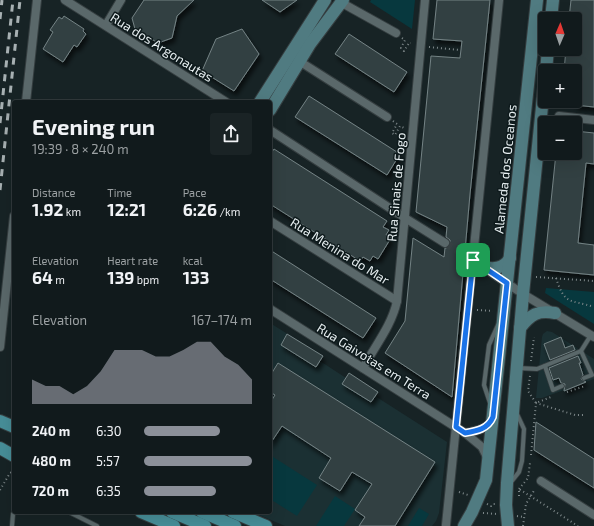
<!DOCTYPE html>
<meta charset="utf-8">
<style>
:root{--surface:#111a1c;--page:#1a2325;--text:#f1f3f6;--muted:#9ca1a3;--line:#30383b;--accent:#8c9099}
body{margin:0;font-family:"Exo 2",sans-serif;background:var(--page);color:var(--text);height:100vh;display:flex;flex-direction:column;font-size:15px;white-space:nowrap}
*{box-sizing:border-box;margin:0}
p{font-size:13px;color:var(--muted)}
.icon{flex:none;width:22px;height:22px;fill:none;stroke:currentColor;stroke-width:2;stroke-linecap:round;stroke-linejoin:round}
.map{position:relative;flex:1;overflow:hidden}
.sheet{position:absolute;left:12px;top:100px;width:260px;height:414px;display:flex;flex-direction:column;background:var(--surface);border-radius:4px;box-shadow:0 4px 16px #0002,0 0 0 1px var(--line)}
.sheet>*{flex:none}
.needle{width:26px;rotate:2deg}
.fabs{position:absolute;left:538px;top:12px;display:grid;gap:8px}
.fabs a{display:grid;place-items:center;width:44px;height:44px;border-radius:4px;background:var(--surface);box-shadow:0 4px 16px #0002,0 0 0 1px var(--line);font-size:20px}
.pin{position:absolute;display:grid;place-items:center;width:34px;height:34px;color:#fff;margin:-17px;border-radius:8px;box-shadow:0 2px 6px #0006}
.round{display:grid;place-items:center;flex:none;width:42px;height:42px;border-radius:4px;background:var(--page)}
.head{display:flex;align-items:center;justify-content:space-between;height:68px;padding:0 20px}
h1{font-size:22px;font-weight:700;line-height:30px}
.metrics{display:grid;grid-template-columns:repeat(3,1fr);gap:6px;height:68px;padding:4px 20px}
.metrics div{display:grid;align-content:center}
.metrics b{font-size:17px;font-weight:700}
.metrics small{font-size:11px;font-weight:400}
.metrics p{font-size:11px}
.chart{height:112px;padding:8px 20px}
.chart p{display:flex;justify-content:space-between}
.chart svg{width:100%;height:72px;margin-top:4px;fill:var(--accent);opacity:.7}
ul{padding:0 20px;list-style:none;font-size:13px}
li{display:grid;grid-template-columns:64px 48px 1fr;align-items:center;height:30px}
li i{height:10px;border-radius:5px;background:var(--accent)}
.map>svg:first-child{display:block}
</style>
<div class="map">
<svg width="594" height="526" viewBox="0 0 594 526">
<defs>
<filter id="shadow"><feDropShadow dx="2.5" dy="4.5" stdDeviation="2" flood-color="#0009"/></filter>
</defs>
<rect width="100%" height="100%" fill="#172325"/>
<g fill="#1b3033">
<path d="M270,323l53,33 -3,5 26,17 32,14 -3,4 72,46 -8,71 -3,8 -4,5h-147l-33,-14h18z"/>
<path d="M547,331l5,1 42,27v20l-52,19h-6l6,-61 1,-3z"/>
</g>
<g fill="#07383e">
<path d="M371,0h44l-3,29 -42,-27z"/>
<path d="M546,288l48,4v32l-49,-31z"/>
<path d="M270,455l47,30 -20,31 -27,-17z"/>
<path d="M335,496l20,13 -11,17h-28z"/>
<path d="M419,508l10,6 -7,12h-14z"/>
</g>
<g fill="#334042" stroke="#748385" filter="url(#shadow)">
<path d="M144,0h50l-17,16 -5,22 -14,5 -23,-14 -3,-11z"/>
<path d="M262,0h35l-17,12z"/>
<path d="M437,0h53l-20,194 -18,203 -67,-44 20,-32 8,-83 31,19 1,-9h3l2,-4v-4l-4,-3 1,-10 -31,-15 15,-156 29,2 2,-17 -29,-2z"/>
<path d="M571,0h23v107l-19,-2v-34h-11l2,-22h9v-30h-6z"/>
<path d="M64,16l20,13 -1,2 3,3 -9,13 -3,-2 -11,17 -20,-13 10,-17 -3,-2 9,-13 3,2z"/>
<path d="M242,29l17,25 -25,37 -32,-20 14,-32z"/>
<path d="M349,34l58,38 -13,20 -59,-38z"/>
<path d="M309,96l91,58 -13,21 -92,-58z"/>
<path d="M575,131l19,2v31l-8,-1 -8,80 16,2v30l-50,-5 12,-117h19z"/>
<path d="M274,149l113,72 -4,6 6,3 -3,5 5,3 -13,21 -5,-3 -3,5 -7,-4 -3,4 -90,-57v-49z"/>
<path d="M270,250l106,68 -13,20 -93,-59z"/>
<path d="M287,334l36,22 -7,11 -35,-22z"/>
<path d="M561,337l4,11 8,-3 2,5 -25,10 -6,-16z"/>
<path d="M578,356l3,7h-2l4,12 -2,4 5,3 -22,9 1,-7 -4,-1 -2,-5 -6,2 -4,-12z"/>
<path d="M278,363l157,99 -40,64h-36l6,-9 -10,-7 17,-26 -20,-12 -12,19 -21,-13 12,-20 -49,-32 -12,18v-41l5,-8 -5,-3v-16z"/>
<path d="M349,373l29,19 -7,10 -29,-18z"/>
<path d="M536,422l58,37v29l-60,-38z"/>
</g>
<g fill="none" stroke-linecap="round" stroke-linejoin="round">
<path stroke="#364143" stroke-width="8" stroke-dasharray="8 4" stroke-linecap="butt" d="M445,243l20,12"/>
<defs>
<g id="lane">
<path d="M581,351l11,24 -8,3"/>
<path d="M545,366l8,24 9,-4"/>
<path d="M518,368l19,1 44,-18 10,-16"/>
<path d="M490,403l-6,-18 5,-40 9,-20"/>
<path d="M511,482l8,-10 3,-11 2,-32 -7,-15"/>
<path d="M69,512l28,14"/>
<path d="M12,526l1,-12 2,-2"/>
</g>
<g id="street">
<path d="M65,0l161,102"/>
<path d="M342,3l54,30"/>
<path d="M106,25l15,-25"/>
<path d="M299,61l88,56"/>
<path d="M26,102l11,-102"/>
<path d="M559,116l35,4"/>
<path d="M270,130l135,88 40,25"/>
<path d="M270,221l127,80"/>
<path d="M486,269l37,25 71,43"/>
<path d="M270,309l195,124 17,14 5,10"/>
<path d="M0,347l14,-131"/>
<path d="M363,368c12,-22 29,-43 34,-67l28,-301"/>
<path d="M465,433c10,-2 21,-3 27,-13"/>
<path d="M541,481l53,34"/>
<path d="M446,525l53,-525"/>
</g>
<g id="secondary">
<path d="M551,19l2,-19"/>
<path d="M546,71l2,-22"/>
<path d="M260,102l65,-102"/>
<path d="M270,110l40,-66 33,-44"/>
<path d="M482,266c10,4 22,3 28,-8"/>
<path d="M520,328c11,-14 18,-18 35,-15"/>
<path d="M464,526l8,-14 14,-32 51,-480"/>
<path d="M508,526l-2,-21 1,-22 16,-189 22,-217"/>
</g>
<g id="primary">
<path d="M0,421l14,6"/>
<path d="M0,448l14,8"/>
<path d="M141,512l33,14"/>
<path d="M172,512l33,14"/>
<path d="M202,512l33,14"/>
<path d="M233,512l33,14"/>
</g>
</defs>
<use href="#lane" stroke="#353e40" stroke-width="5.5"/>
<use href="#street" stroke="#353e40" stroke-width="10"/>
<use href="#secondary" stroke="#353e40" stroke-width="14"/>
<use href="#primary" stroke="#353e40" stroke-width="14"/>
<g stroke="#7e888a" stroke-width="2" stroke-dasharray="1 3" stroke-linecap="butt">
<path d="M402,38l3,2 -4,8 3,3 5,-8h2"/>
<path d="M429,47l31,3"/>
<path d="M393,121l4,3 -5,9 3,2 5,-9 4,2"/>
<path d="M536,277l58,4v1"/>
<path d="M556,278c9,28 14,21 38,29"/>
<path d="M477,310l16,1"/>
<path d="M531,361l3,-24"/>
<path d="M530,376l-2,15 8,12 15,-6"/>
<path d="M567,392l18,-6"/>
<path d="M531,455l5,-52 39,12h8"/>
<path d="M519,489l9,-11 2,-15"/>
<path d="M0,490l10,-17 4,-2"/>
<path d="M459,492l9,3"/>
<path d="M519,496v-7l59,37"/>
<path d="M487,504l4,2 2,-2h2"/>
<path d="M483,513l14,1"/>
<path d="M517,516l7,1"/>
<path d="M523,526l3,-22 9,-15"/>
</g>
<use href="#lane" stroke="#5a686a" stroke-width="4"/>
<use href="#street" stroke="#5a686a" stroke-width="8"/>
<use href="#secondary" stroke="#507b81" stroke-width="12"/>
<use href="#primary" stroke="#478e98" stroke-width="12"/>
<g stroke="#a7b0b2" stroke-width="3" stroke-dasharray="7 7" stroke-linecap="butt">
<path d="M0,19l2,-19"/>
<path d="M0,123l13,-123"/>
<path d="M0,190l20,-190"/>
</g>
</g>
<g fill="none" stroke-linecap="round" stroke-linejoin="round">
<defs>
<path id="route" d="M473,260l34,23 -14,134c-5,12 -16,14 -28,16l-9,-6z"/>
</defs>
<use href="#route" stroke="#fff" stroke-width="8"/>
<use href="#route" stroke="#1a73e8" stroke-width="5"/>
</g>
<g text-anchor="middle" stroke-width="3" stroke-linejoin="round" paint-order="stroke">
<g font-size="13" fill="#e6eef0" stroke="#0e1a1c">
<text transform="translate(162 47) rotate(32)" y="5">Rua dos Argonautas</text>
<text transform="translate(505 169) rotate(-84)" y="5">Alameda dos Oceanos</text>
<text transform="translate(396 187) rotate(-85)" y="5">Rua Sinais de Fogo</text>
<text transform="translate(340 251) rotate(32)" y="5">Rua Menina do Mar</text>
<text transform="translate(374 361) rotate(32)" y="5">Rua Gaivotas em Terra</text>
</g>
</g>
</svg>
<div class="fabs">
<a><svg class="needle" viewBox="-14 -14 28 28"><path d="M0-13l5 13h-10z" fill="#e53935"/><path d="M0 13l5-13h-10z" fill="#9ca1a3"/></svg></a>
<a>+</a>
<a>−</a>
</div>
<div class="pin" style="left:473px;top:260px;background:#1e9e55"><svg class="icon" aria-label="arrive" viewBox="0 0 24 24"><path d="M6 21V4h12l-3 4 3 4H6"/></svg></div>
<section class="sheet">
<div class="head"><div><h1>Evening run</h1><p>19:39 · 8 × 240 m</p></div><a class="round"><svg class="icon" aria-label="share" viewBox="0 0 24 24"><path d="M12 15V3M7 8l5-5 5 5M5 13v7h14v-7"/></svg></a></div>
<div class="metrics">
<div><p>Distance</p><b>1.92<small> km</small></b></div>
<div><p>Time</p><b>12:21</b></div>
<div><p>Pace</p><b>6:26<small> /km</small></b></div>
</div>
<div class="metrics">
<div><p>Elevation</p><b>64<small> m</small></b></div>
<div><p>Heart rate</p><b>139<small> bpm</small></b></div>
<div><p>kcal</p><b>133</b></div>
</div>
<div class="chart"><p><span>Elevation</span>167–174 m</p>
<svg viewBox="0 0 160 44" preserveAspectRatio="none"><path d="M0 44V29L10 33L20 33L30 38L40 33L50 24L60 11L70 11L80 11L90 15L100 15L110 11L120 6L130 6L140 15L150 20L160 29V44z"/></svg>
</div>
<ul>
<li><b>240 m</b>6:30<i style="width:70%"></i></li>
<li><b>480 m</b>5:57<i style="width:100%"></i></li>
<li><b>720 m</b>6:35<i style="width:67%"></i></li>
</ul>
</section>
</div>
